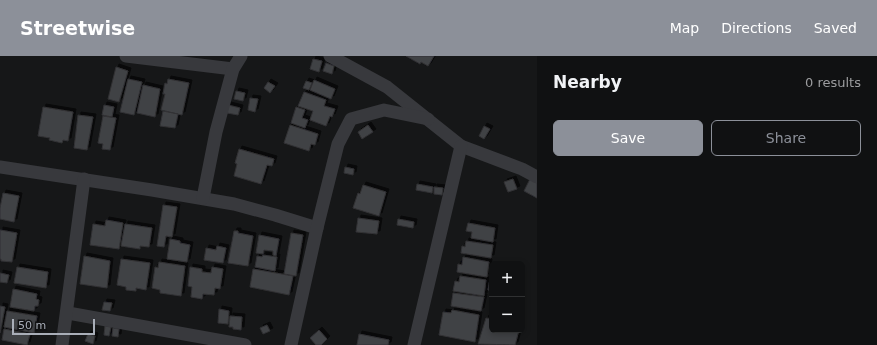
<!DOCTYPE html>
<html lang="en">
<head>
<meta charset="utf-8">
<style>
	:root { --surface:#101112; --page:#191a1b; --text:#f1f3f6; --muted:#9c9d9f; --line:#303132; --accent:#8c9099 }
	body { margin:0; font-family:"DejaVu Sans",sans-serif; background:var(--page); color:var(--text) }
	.controls { position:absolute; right:12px; bottom:12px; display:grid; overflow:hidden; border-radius:6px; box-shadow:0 2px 6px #0003 }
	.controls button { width:36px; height:36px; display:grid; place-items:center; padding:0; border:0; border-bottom:1px solid var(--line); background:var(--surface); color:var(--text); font:20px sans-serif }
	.scale { position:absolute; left:12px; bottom:10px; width:83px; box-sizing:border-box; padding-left:4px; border:2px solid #a9aeb8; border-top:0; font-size:11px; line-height:14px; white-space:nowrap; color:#a9aeb8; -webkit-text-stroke:3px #111213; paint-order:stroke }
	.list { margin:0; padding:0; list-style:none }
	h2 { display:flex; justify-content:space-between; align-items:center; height:52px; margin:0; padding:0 16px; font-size:17px }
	h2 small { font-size:13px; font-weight:400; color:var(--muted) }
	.actions { display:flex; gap:8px; padding:12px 16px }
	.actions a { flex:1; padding:9px 0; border:1px solid var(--accent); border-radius:6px; text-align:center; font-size:14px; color:var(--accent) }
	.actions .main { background:var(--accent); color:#fff }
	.map { position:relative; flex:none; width:537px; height:289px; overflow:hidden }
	header { display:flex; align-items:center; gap:24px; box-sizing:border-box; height:56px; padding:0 20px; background:var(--accent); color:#fff }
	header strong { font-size:19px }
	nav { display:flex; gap:22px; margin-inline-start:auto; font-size:14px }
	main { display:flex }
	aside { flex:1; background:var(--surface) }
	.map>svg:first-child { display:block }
	.building { fill:#414245; stroke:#313134; filter:url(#shadow) }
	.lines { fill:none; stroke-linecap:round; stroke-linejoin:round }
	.minor { stroke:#38393d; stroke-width:13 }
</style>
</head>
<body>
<header>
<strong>Streetwise</strong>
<nav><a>Map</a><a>Directions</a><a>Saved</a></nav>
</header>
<main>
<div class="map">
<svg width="537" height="289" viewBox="0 0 537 289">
	<defs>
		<filter id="shadow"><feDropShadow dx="3" dy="-3" stdDeviation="0" flood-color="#0009"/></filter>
	</defs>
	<rect width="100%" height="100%" fill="#161718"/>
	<g class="building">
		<path d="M406,0H434L428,10L421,6L420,8Z"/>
		<path d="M313,3L322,5L319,16L310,13Z"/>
		<path d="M326,7L334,10L332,18L323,15Z"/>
		<path d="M116,11L128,15L119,46L108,43Z"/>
		<path d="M128,23L142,26L134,59L120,56Z"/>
		<path d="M168,23L189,27L182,59L161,54L165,38H163L165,27L167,28Z"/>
		<path d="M314,24L335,33L331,43L310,34Z"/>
		<path d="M306,25L312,27L309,34L303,32Z"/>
		<path d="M268,26L275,30L270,37L264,32Z"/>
		<path d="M143,29L160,33L155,61L137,57Z"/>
		<path d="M236,35L245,37L243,45L234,43Z"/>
		<path d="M304,36L326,44L324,50L335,53L332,61L330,60L326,70L310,64L313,55L298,50Z"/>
		<path d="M250,42L258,43L255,56L248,54Z"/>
		<path d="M104,49L114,51L112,61L102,59Z"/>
		<path d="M228,49L240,52L238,59L227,57Z"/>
		<path d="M43,51L73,56L68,85L63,84L62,87L49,84L50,82L38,80Z"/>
		<path d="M296,51L305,54L302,62L308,64L305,72L291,67Z"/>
		<path d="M163,55L178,58L175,72L160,70Z"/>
		<path d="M78,59L93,61L87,94L74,92Z"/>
		<path d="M103,60L116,62L110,94L102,93L103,88L98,87Z"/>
		<path d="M290,69L318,78L315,89L311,88L309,95L284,87Z"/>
		<path d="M368,69L373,76L362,83L358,76Z"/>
		<path d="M484,70L490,73L484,83L479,80Z"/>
		<path d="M239,93L274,103L272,110L267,109L261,128L234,120L237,108L235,107Z"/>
		<path d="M345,111L354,113L353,119L344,117Z"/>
		<path d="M531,121L537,124V142L524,135Z"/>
		<path d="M513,123L517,133L508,136L504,126Z"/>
		<path d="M417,128L433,131L432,137L416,134Z"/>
		<path d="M363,129L386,136L379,160L353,152L358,137L360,138Z"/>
		<path d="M434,131L443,132L442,139L434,138Z"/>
		<path d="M3,137L19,140L14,166L0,163V152Z"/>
		<path d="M163,149L177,151L172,181L166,180L164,191L157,190Z"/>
		<path d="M358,162L379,165L377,178L356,176Z"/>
		<path d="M398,163L414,166L413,172L397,169Z"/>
		<path d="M106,164L123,167L119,193L90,189L93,168L105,170Z"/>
		<path d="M468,167L495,172L493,186L471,182L472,176L466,175Z"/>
		<path d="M125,168L152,172L149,191L140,190V193L121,190Z"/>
		<path d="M0,174L17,177L12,206L1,205V203H0Z"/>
		<path d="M234,175H238V177L253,180L248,210L228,207Z"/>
		<path d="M291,177L303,179L296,220L284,218Z"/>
		<path d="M259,179L279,183L276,200L273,199V195L264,194L263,198L256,197Z"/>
		<path d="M170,183L180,185V187L190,189L187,206L167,203Z"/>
		<path d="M466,185L493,189L491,202L461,197L462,190L465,191Z"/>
		<path d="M217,190L226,192L223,207L204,204L206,192L216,194Z"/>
		<path d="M263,199L277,201L275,215L255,211L257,200L262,201Z"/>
		<path d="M84,200L110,205L107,232L80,228Z"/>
		<path d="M463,201L489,206L487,221L457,216L458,208L462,209Z"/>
		<path d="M121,203L150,207L146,234L136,232V235L126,234V231L117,229Z"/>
		<path d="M159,206L185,210L181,240L160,237V234L152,232L155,211L158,212Z"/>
		<path d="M17,211L48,216L46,232L14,227Z"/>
		<path d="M190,211L202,213V216L211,217L212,211L223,213L220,233L215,232L214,239L203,238L202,243L191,241L192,231L188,230Z"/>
		<path d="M253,213L293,220L289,239L250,231Z"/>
		<path d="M0,217L9,219L7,227L0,226Z"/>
		<path d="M491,217H492V235L488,234Z"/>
		<path d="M460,220L486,224L484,240L453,235L455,225L459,226Z"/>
		<path d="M13,233L37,238L36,243L39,244L38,250H35L34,255L10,251Z"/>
		<path d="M453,237L484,241L481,255L451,250Z"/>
		<path d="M104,246L112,247L110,255L102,254Z"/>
		<path d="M0,250L5,251L0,277Z"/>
		<path d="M219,253L229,255L228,268L218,267Z"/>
		<path d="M452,254L479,259L475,286L439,279L443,256L451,257Z"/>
		<path d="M7,255L37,260L34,277L4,271Z"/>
		<path d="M230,260L242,261L241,274L233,273V271H229Z"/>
		<path d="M486,262L492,263V274H519L515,289L478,288Z"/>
		<path d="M267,269L270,275L263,278L260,272Z"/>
		<path d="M105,270L111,271L109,280L104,279Z"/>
		<path d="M113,272L119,273L118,281L112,280Z"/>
		<path d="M4,273L30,278L27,289L2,284Z"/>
		<path d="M319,274L327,283L321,289H316L310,282Z"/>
		<path d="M88,278L95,280L93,288L85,285Z"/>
		<path d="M359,278L389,284L388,289H357Z"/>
	</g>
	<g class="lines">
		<g class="minor">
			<path d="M126,0L233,13"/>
			<path d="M330,0L387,31L461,90L522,113L537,121"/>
			<path d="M0,111L152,134L234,148L275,159L317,172"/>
			<path d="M203,142L216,76L233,13L241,0"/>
			<path d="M68,257L245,289"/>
			<path d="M62,289L84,123"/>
			<path d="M291,289L317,172L338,88L351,63L384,54L428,63"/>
			<path d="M414,289L461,90"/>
		</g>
	</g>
</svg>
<div class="controls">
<button>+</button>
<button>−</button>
</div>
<div class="scale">50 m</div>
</div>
<aside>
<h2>Nearby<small>0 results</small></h2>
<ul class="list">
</ul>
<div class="actions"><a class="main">Save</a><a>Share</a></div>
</aside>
</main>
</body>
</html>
